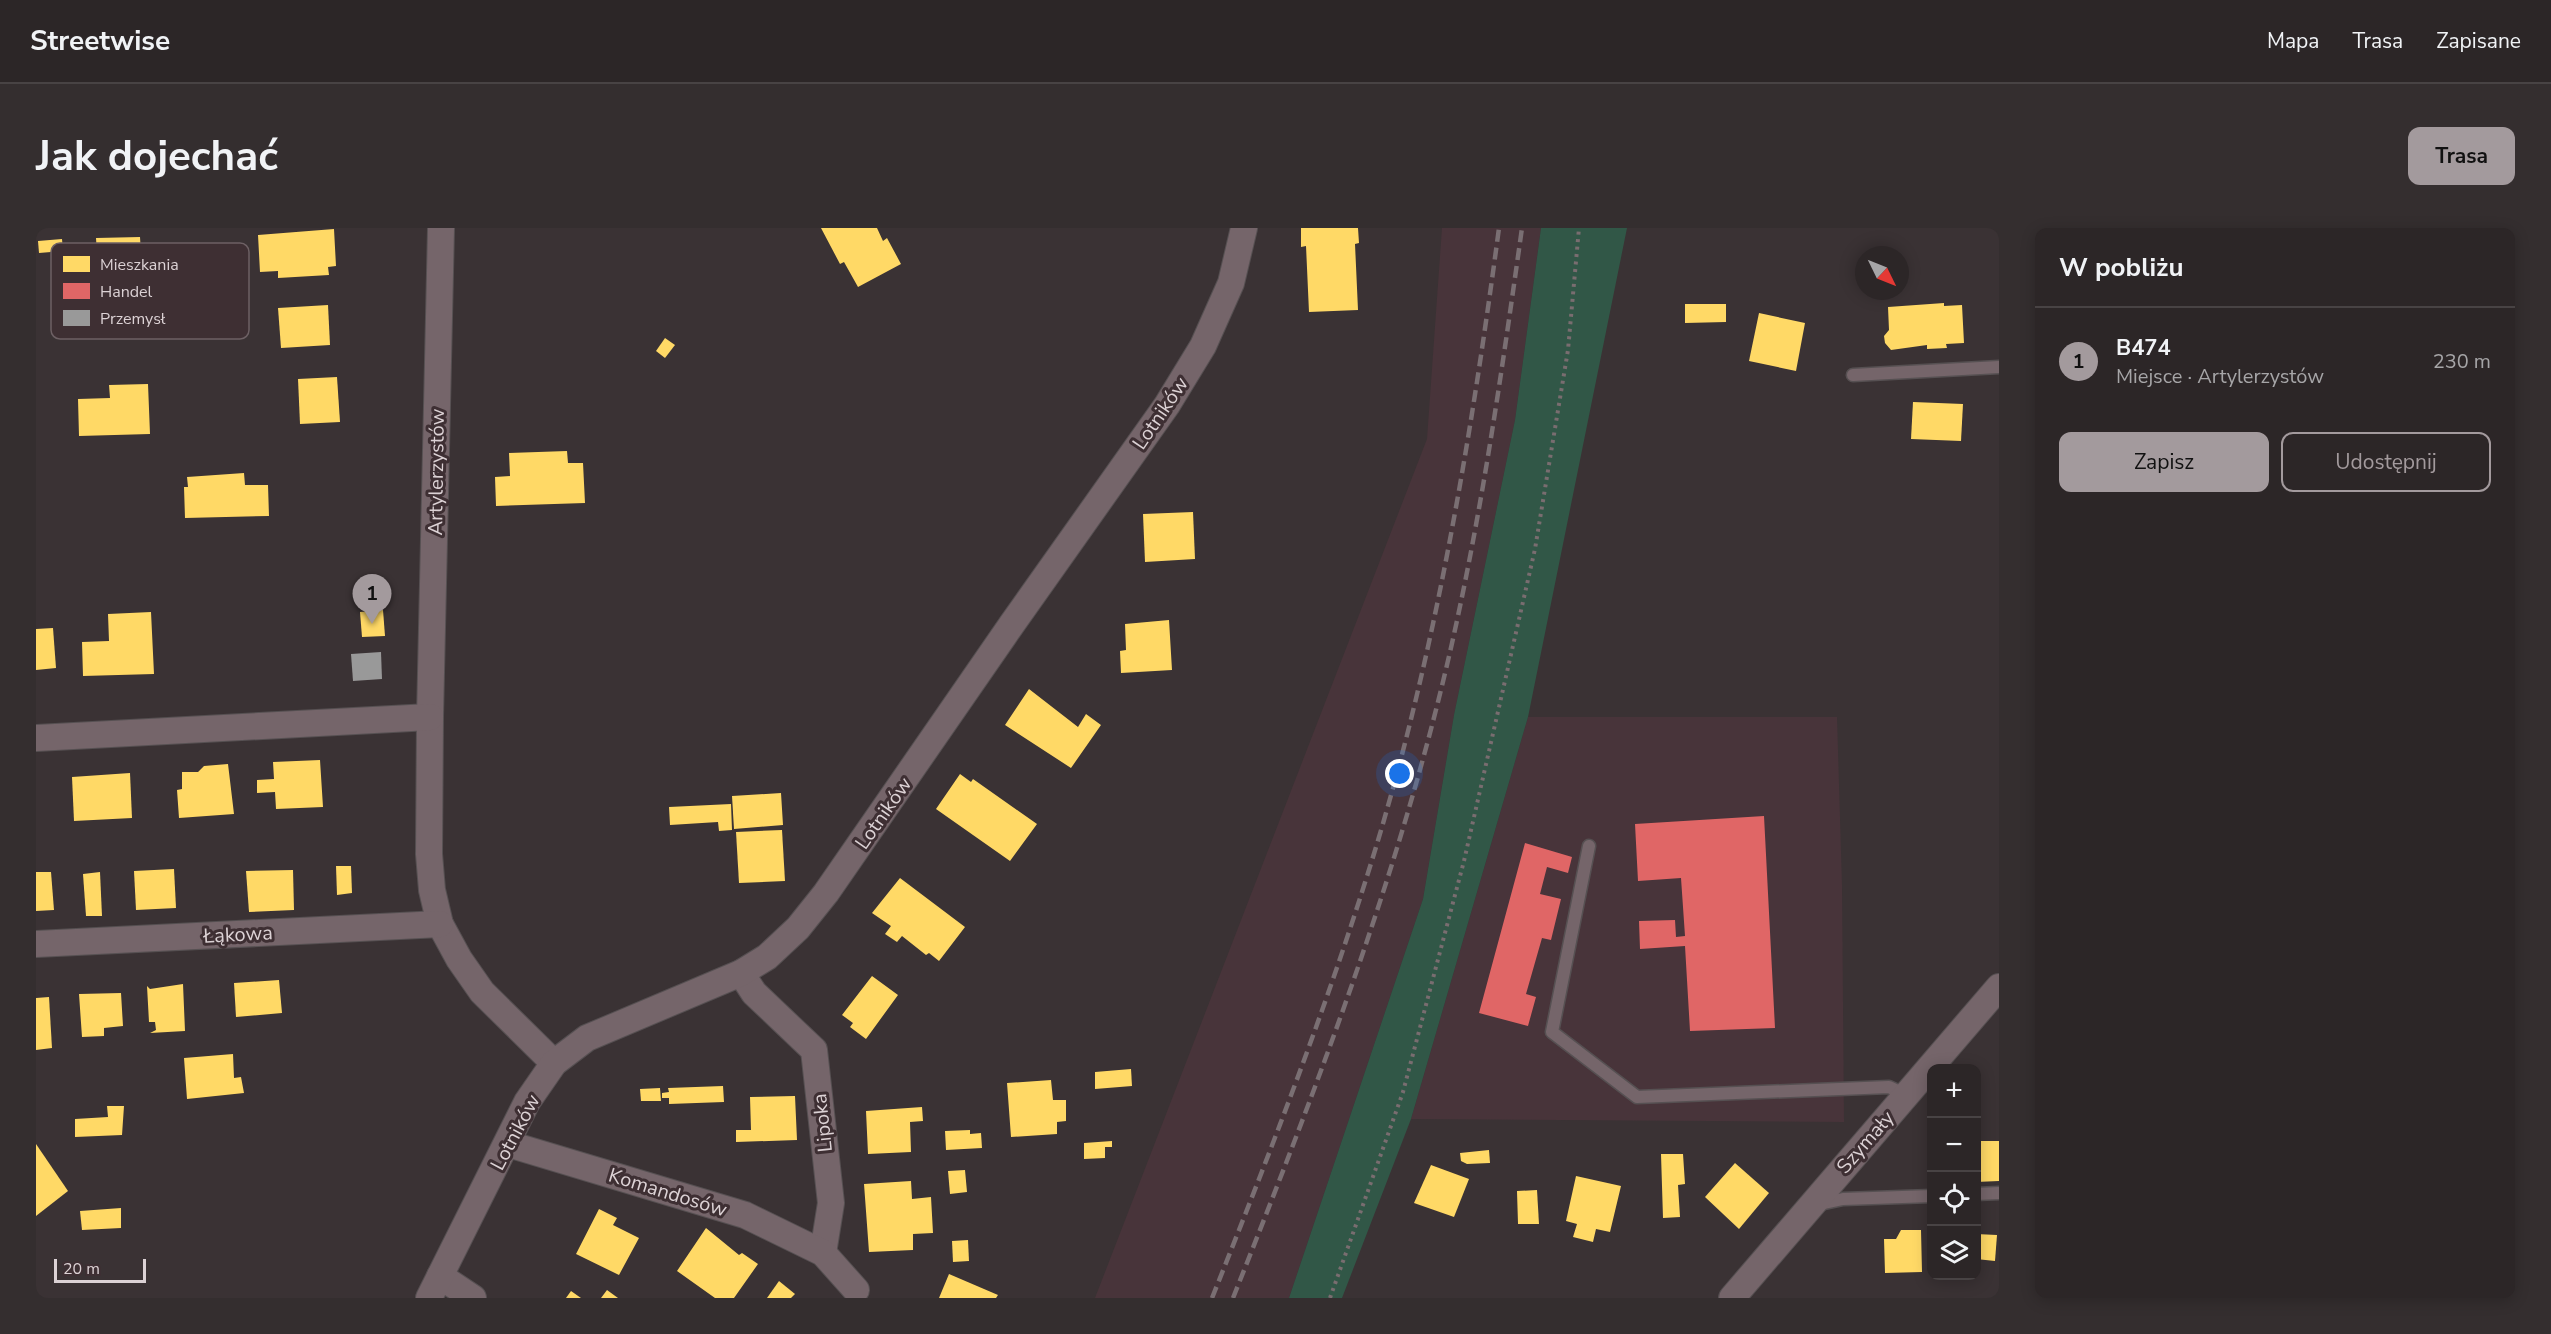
<!DOCTYPE html>
<html lang="pl">
<head>
<meta charset="utf-8">
<style>
	:root { --surface:#2c2627; --page:#342e2f; --text:#f1f3f6; --muted:#a6a5a7; --line:#484344; --accent:#a39a9d }
	body { margin:0; font-family:"Nunito Sans",sans-serif; background:var(--page); color:var(--text) }
	.controls { position:absolute; right:18px; bottom:18px; display:grid; overflow:hidden; border-radius:12px; box-shadow:0 3px 15px #0003 }
	.controls button { width:54px; height:54px; display:grid; place-items:center; padding:0; border:0; border-bottom:2px solid var(--line); background:var(--surface); color:var(--text); font:30px sans-serif }
	.compass { position:absolute; left:1819px; top:18px; width:54px; height:54px; border-radius:50%; background:var(--surface); box-shadow:0 3px 15px #0003; rotate:133deg }
	.scale { position:absolute; left:18px; bottom:15px; width:92px; box-sizing:border-box; padding-left:6px; border:3px solid #dcd2d5; border-top:0; font-size:16px; line-height:21px; white-space:nowrap; color:#dcd2d5; -webkit-text-stroke:4px #3e2f33; paint-order:stroke }
	.you { position:absolute; left:1364px; top:546px; width:21px; height:21px; margin:-15px; border:4px solid #fff; border-radius:50%; background:#1a73e8; box-shadow:0 0 0 9px #1a73e833 }
	.badge { display:grid; place-items:center; width:39px; height:39px; border-radius:50%; background:var(--accent); color:#111; font-size:20px; font-weight:700 }
	.pin { position:absolute; translate:-50% -50px; filter:drop-shadow(0 2px 3px #0008) }
	.pin::after { content:''; position:absolute; top:32px; width:21px; height:18px; background:inherit; clip-path:polygon(0 0,100% 0,50% 100%) }
	.list { margin:0; padding:0; list-style:none }
	h2 { display:flex; justify-content:space-between; align-items:center; height:78px; margin:0; padding:0 24px; font-size:26px }
	h2 small { font-size:20px; font-weight:400; color:var(--muted) }
	.list li { display:grid; grid-template-columns:39px 1fr auto; gap:18px; align-items:center; box-sizing:border-box; height:108px; padding:0 24px; border-top:2px solid var(--line) }
	.list b { display:block; font-size:22px; white-space:nowrap }
	.list p { margin:0; font-size:20px; white-space:nowrap; color:var(--muted) }
	.list em { font-size:20px; font-style:normal; color:var(--muted) }
	.actions { display:flex; gap:12px; padding:18px 24px }
	.actions a { flex:1; padding:14px 0; border:2px solid var(--accent); border-radius:12px; text-align:center; font-size:21px; color:var(--accent) }
	.actions .main { background:var(--accent); color:#111 }
	.icon { flex:none; width:33px; height:33px; fill:none; stroke:currentColor; stroke-width:2; stroke-linecap:round; stroke-linejoin:round }
	.map { position:relative; flex:none; width:1963px; height:1070px; overflow:hidden; border-radius:12px }
	header { display:flex; align-items:center; gap:36px; box-sizing:border-box; height:84px; padding:0 30px; background:var(--surface); border-bottom:2px solid var(--line) }
	header strong { font-size:28px }
	nav { display:flex; gap:33px; margin-inline-start:auto; font-size:21px }
	.intro { display:flex; align-items:center; justify-content:space-between; box-sizing:border-box; height:144px; padding:0 36px }
	h1 { margin:0; font-size:42px }
	.button { padding:15px 27px; border-radius:12px; background:var(--accent); color:#111; font-size:21px; font-weight:700 }
	main { display:flex; gap:36px; padding:0 36px }
	aside { flex:1; background:var(--surface); border-radius:12px; box-shadow:0 3px 15px #0003 }
	.map>svg:first-child { display:block }
	.built { fill:#48343a }
	.green { fill:#315747 }
	.homes { fill:#ffd966 }
	.shops { fill:#e06666 }
	.industry { fill:#999 }
	.lines { fill:none; stroke-linecap:round; stroke-linejoin:round }
	.service-casing { stroke:#565052; stroke-width:15 }
	.minor-casing { stroke:#565052; stroke-width:28 }
	.path { stroke:#796d70; stroke-width:4; stroke-dasharray:3 4.5; stroke-linecap:butt }
	.service { stroke:#75656a; stroke-width:12 }
	.minor { stroke:#75656a; stroke-width:26 }
	.rail { stroke:#7a6f73; stroke-width:4.5; stroke-dasharray:12 6; stroke-linecap:butt }
	.labels { text-anchor:middle; stroke-width:6; stroke-linejoin:round; paint-order:stroke }
	.street-label { font-size:20px; fill:#dcd2d5; stroke:#3e2f33 }
	.key { fill:#3e2f33; stroke:#6d6064; stroke-width:1.5 }
	.key-label { font-size:16px; fill:#dcd2d5 }
</style>
</head>
<body>
<header>
<strong>Streetwise</strong>
<nav><a>Mapa</a><a>Trasa</a><a>Zapisane</a></nav>
</header>
<div class="intro"><h1>Jak dojechać</h1><a class="button">Trasa</a></div>
<main>
<div class="map">
<svg width="1963" height="1070" viewBox="0 0 1963 1070">
	<rect width="100%" height="100%" fill="#3a3234"/>
	<g class="built">
		<path d="M1406,0H1505L1479,192L1418,487L1387,671L1253,1070H1059L1391,211Z"/>
		<path d="M1492,489H1801L1806,657L1808,894L1375,891Z"/>
	</g>
	<path class="green" d="M1505,0H1591L1492,489L1375,891L1306,1070H1253L1387,671L1418,487L1479,192Z"/>
	<g class="homes">
		<path d="M785,0H841L847,13L851,10L865,36L822,59L808,34L804,36Z"/>
		<path d="M1265,0H1322L1323,15L1319,16L1322,82L1273,84L1270,18L1265,19Z"/>
		<path d="M298,1L300,38L292,39L293,47L242,50V43L224,44L222,7Z"/>
		<path d="M104,9L107,53L63,55L60,10Z"/>
		<path d="M26,11L27,23L3,25L2,13Z"/>
		<path d="M1908,75V78L1926,77L1928,115L1910,116L1911,120L1891,121V117L1855,122L1849,115L1848,108L1853,102L1852,79Z"/>
		<path d="M1649,76H1690V94L1649,95Z"/>
		<path d="M292,77L294,117L245,120L242,80Z"/>
		<path d="M1723,85L1769,95L1760,143L1713,133Z"/>
		<path d="M629,110L639,117L629,130L620,123Z"/>
		<path d="M301,149L304,194L264,196L262,151Z"/>
		<path d="M112,156L114,206L43,208L42,171L74,170L73,157Z"/>
		<path d="M1877,174L1927,176L1925,213L1875,211Z"/>
		<path d="M531,223L532,235H547L549,275L460,278L459,249L474,248L473,225Z"/>
		<path d="M208,245L209,257H232L233,288L149,290L148,259H152L151,249Z"/>
		<path d="M1157,284L1159,331L1109,334L1107,286Z"/>
		<path d="M347,382L349,408L326,409L324,384Z"/>
		<path d="M115,384L118,446L47,448L46,414L73,413L72,386Z"/>
		<path d="M1133,392L1136,442L1085,445L1084,423L1090,422L1089,396Z"/>
		<path d="M17,400L20,440L0,442V401Z"/>
		<path d="M993,461L1042,499L1050,486L1065,497L1035,540L969,497Z"/>
		<path d="M284,532L287,579L240,581L239,564L221,565V552L238,551L237,534Z"/>
		<path d="M192,536L198,586L143,590L141,562L146,561V544H162L168,538Z"/>
		<path d="M94,545L96,590L38,593L36,549Z"/>
		<path d="M924,546L935,554L937,551L1001,596L974,633L900,581Z"/>
		<path d="M745,565L747,597L698,601L696,568Z"/>
		<path d="M695,576L696,602L683,603L682,594L634,597L633,579Z"/>
		<path d="M746,602L749,653L703,655L700,604Z"/>
		<path d="M300,638H315L316,665L301,667Z"/>
		<path d="M138,641L140,680L100,682L98,643Z"/>
		<path d="M257,642L258,682L213,684L210,643Z"/>
		<path d="M0,644H15L18,682L0,683Z"/>
		<path d="M64,644L66,688H50L47,646Z"/>
		<path d="M864,650L929,699L903,733L893,725L890,727L866,708L861,714L849,706L855,698L836,685Z"/>
		<path d="M836,748L862,767L830,811L814,799L817,795L806,787Z"/>
		<path d="M243,752L246,785L200,789L198,755Z"/>
		<path d="M147,756L149,803L114,805L120,802L119,794H113L111,758L114,761Z"/>
		<path d="M85,765L87,798L68,800V808L46,809L43,766Z"/>
		<path d="M13,769L16,820L0,822V770Z"/>
		<path d="M197,826L198,850L205,849L208,865L151,871L148,830Z"/>
		<path d="M1095,841L1096,858L1059,861V844Z"/>
		<path d="M1015,852L1017,872H1030V893L1021,894V906L975,909L971,855Z"/>
		<path d="M687,858L688,874L633,876V870H626V865L633,864L632,860Z"/>
		<path d="M624,860L625,873H605L604,861Z"/>
		<path d="M759,868L761,912L700,914V902H715L714,869Z"/>
		<path d="M71,878H88L86,907L39,909V891L72,889Z"/>
		<path d="M886,879L887,893L874,894L875,924L832,926L830,883Z"/>
		<path d="M934,902V906L945,905L946,920L910,922L909,903Z"/>
		<path d="M1076,913V919H1069V930L1048,931V915Z"/>
		<path d="M1940,913H1963V953L1940,954Z"/>
		<path d="M0,916L32,963L0,988Z"/>
		<path d="M1453,922L1454,935L1431,936L1425,933L1424,925Z"/>
		<path d="M1625,926H1647L1649,956L1642,957L1644,989L1627,990Z"/>
		<path d="M1699,935L1733,965L1703,1001L1669,969Z"/>
		<path d="M1395,937L1433,951L1418,989L1378,975Z"/>
		<path d="M929,942L931,964L914,966L912,943Z"/>
		<path d="M1540,948L1585,958L1574,1004L1560,1001L1557,1014L1537,1009L1541,996L1530,993Z"/>
		<path d="M875,953L876,971L895,969L897,1005L877,1006V1022L833,1024L828,956Z"/>
		<path d="M1501,962L1503,996H1482L1481,963Z"/>
		<path d="M85,980V1000L46,1002L44,983Z"/>
		<path d="M563,981L581,990L577,997L603,1010L583,1047L540,1026Z"/>
		<path d="M670,1000L703,1027L706,1025L722,1036L698,1070H679L641,1043Z"/>
		<path d="M1865,1002H1885L1886,1044L1849,1045L1848,1011H1860Z"/>
		<path d="M1940,1006L1961,1007L1959,1033L1940,1031Z"/>
		<path d="M932,1012L933,1033L917,1034L916,1013Z"/>
		<path d="M913,1046L962,1067L960,1070H903Z"/>
		<path d="M743,1053L759,1066L755,1070H731Z"/>
		<path d="M571,1062L582,1070H565Z"/>
		<path d="M535,1063L545,1070H530Z"/>
	</g>
	<g class="shops">
		<path d="M1728,588L1739,800L1654,803L1649,718L1604,721L1603,693L1639,692L1640,709L1649,708L1645,650L1602,653L1599,596Z"/>
		<path d="M1489,615L1536,629L1532,645L1511,639L1504,666L1525,671L1515,712L1506,710L1490,766L1500,769L1492,798L1443,785Z"/>
	</g>
	<path class="industry" d="M345,424L346,451L317,453L315,426Z"/>
	<g class="lines">
		<g class="service-casing">
			<g id="service">
				<path d="M1817,147L1963,139"/>
				<path d="M1553,618L1516,804L1601,869L1853,859L1870,867"/>
				<path d="M1940,966L1963,965"/>
				<path d="M1779,977L1807,971L1896,968"/>
			</g>
		</g>
		<g class="minor-casing">
			<g id="minor">
				<path d="M405,0L394,489L393,626L396,662L404,696L423,731L446,764L518,835"/>
				<path d="M0,510L394,489"/>
				<path d="M0,716L404,696"/>
				<path d="M705,745L718,765L778,822L795,975L787,1025"/>
				<path d="M472,916L709,987L787,1025L820,1062"/>
				<path d="M404,1048L437,1070"/>
				<path d="M393,1070L491,874L518,835L551,810L705,745L731,729L762,700L790,665L976,396L1131,177L1167,118L1195,55L1208,0"/>
				<path d="M1696,1070L1963,759"/>
			</g>
		</g>
		<path class="path" d="M1294,1070L1367,864L1428,633L1499,321L1532,122L1543,0"/>
		<use href="#service" class="service"/>
		<use href="#minor" class="minor"/>
		<g class="rail">
			<path d="M1176,1070C1232,930 1287,789 1332,645C1398,435 1434,217 1463,0"/>
			<path d="M1197,1070C1281,859 1363,646 1414,424C1446,284 1466,142 1486,0"/>
		</g>
	</g>
	<g class="labels">
		<g class="street-label">
			<text transform="translate(1124 185) rotate(-56)" y="7">Lotników</text>
			<text transform="translate(400 244) rotate(-89)" y="7">Artylerzystów</text>
			<text transform="translate(847 585) rotate(-55)" y="7">Lotników</text>
			<text transform="translate(202 706) rotate(-3)" y="7">Łąkowa</text>
			<text transform="translate(786 895) rotate(-96)" y="7">Lipoka</text>
			<text transform="translate(479 904) rotate(-62)" y="7">Lotników</text>
			<text transform="translate(1829 914) rotate(-49)" y="7">Szymały</text>
			<text transform="translate(632 964) rotate(17)" y="7">Komandosów</text>
		</g>
	</g>
	<rect x="15" y="15" width="198" height="96" rx="9" class="key"/>
	<rect x="27" y="28" width="27" height="16" fill="#ffd966"/>
	<rect x="27" y="55" width="27" height="16" fill="#e06666"/>
	<rect x="27" y="82" width="27" height="16" fill="#999"/>
	<g class="key-label">
		<text x="64" y="42">Mieszkania</text>
		<text x="64" y="69">Handel</text>
		<text x="64" y="96">Przemysł</text>
	</g>
</svg>
<div class="controls">
<button>+</button>
<button>−</button>
<button><svg class="icon" aria-label="locate" viewBox="0 0 24 24"><circle cx="12" cy="12" r="6"/><path d="M12 2v4M12 18v4M2 12h4M18 12h4"/></svg></button>
<button><svg class="icon" aria-label="layers" viewBox="0 0 24 24"><path d="M12 4l9 5-9 5-9-5zM3 14l9 5 9-5"/></svg></button>
</div>
<svg class="compass" viewBox="-18 -18 36 36"><path d="M0-13l5 13h-10z" fill="#e53935"/><path d="M0 13l5-13h-10z" fill="#a6a5a7"/></svg>
<div class="scale">20 m</div>
<div class="you"></div>
<div class="pin badge" style="left:336px;top:396px">1</div>
</div>
<aside>
<h2>W pobliżu<small></small></h2>
<ul class="list">
<li><span class="badge">1</span><div><b>B474</b><p>Miejsce · Artylerzystów</p></div><em>230 m</em></li>
</ul>
<div class="actions"><a class="main">Zapisz</a><a>Udostępnij</a></div>
</aside>
</main>
</body>
</html>
